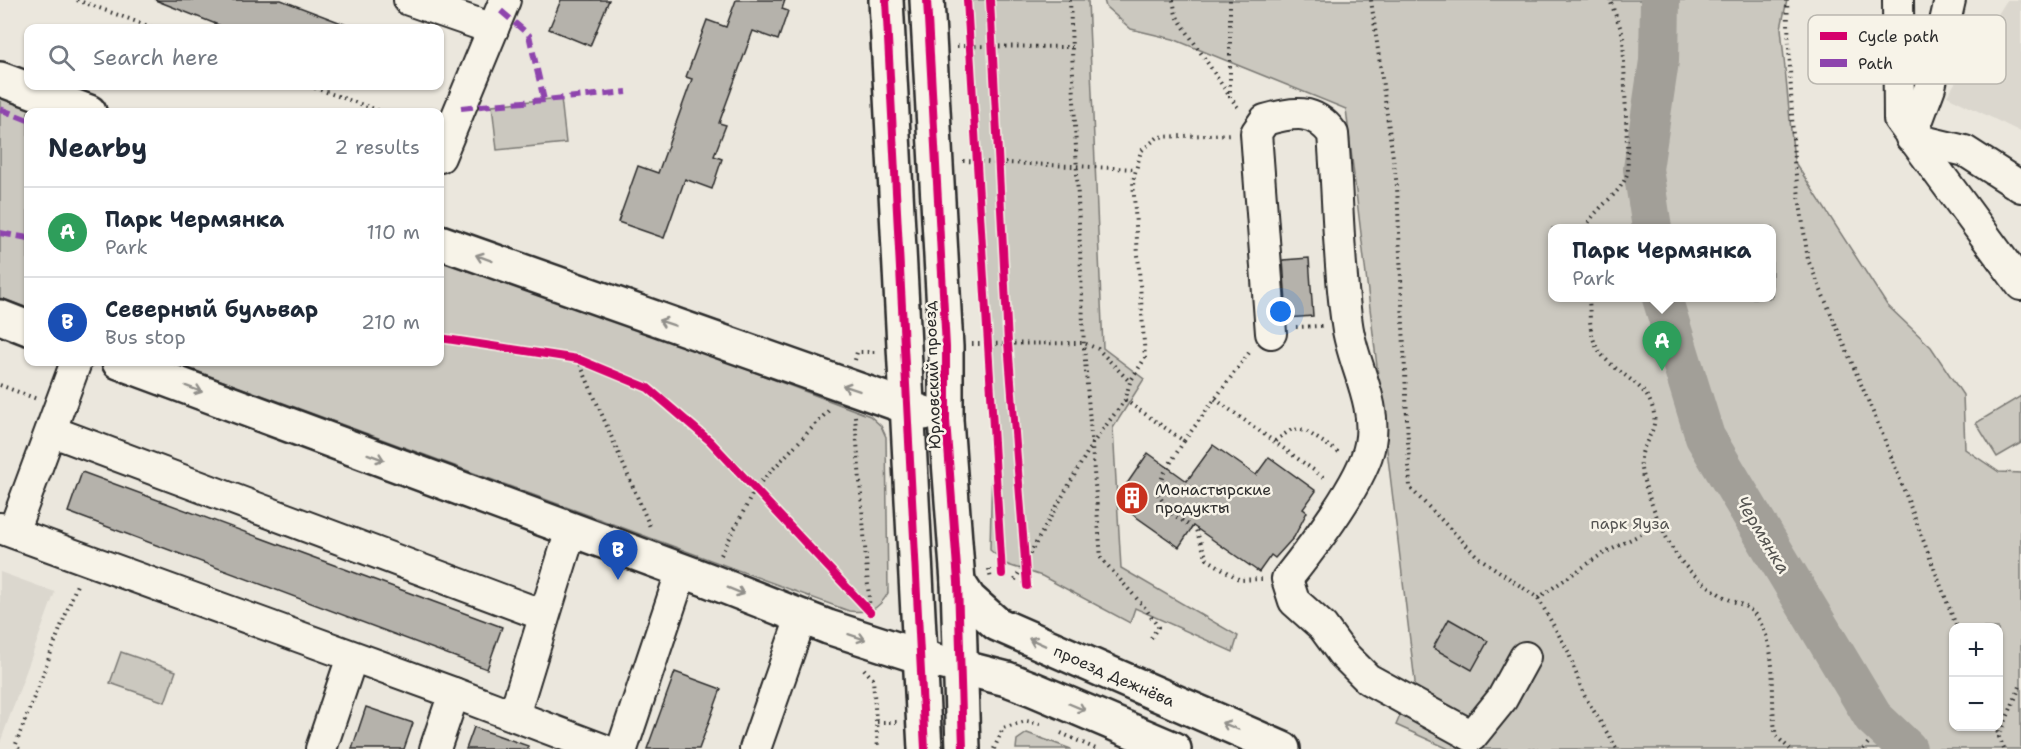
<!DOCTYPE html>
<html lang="en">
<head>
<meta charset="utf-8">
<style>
	:root { --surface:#fff; --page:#f2f2f3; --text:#1f2937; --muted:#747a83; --line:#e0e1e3; --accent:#c8321e }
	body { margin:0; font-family:"Shantell Sans",sans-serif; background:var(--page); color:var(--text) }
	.controls { position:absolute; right:18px; bottom:18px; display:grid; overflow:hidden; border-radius:12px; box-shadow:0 2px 4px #0004 }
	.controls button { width:54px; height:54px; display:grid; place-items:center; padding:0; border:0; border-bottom:2px solid var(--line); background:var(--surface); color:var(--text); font:30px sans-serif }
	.you { position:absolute; left:1281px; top:312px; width:21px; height:21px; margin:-15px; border:4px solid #fff; border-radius:50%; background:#1a73e8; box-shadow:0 0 0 9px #1a73e833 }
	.badge { display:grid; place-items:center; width:39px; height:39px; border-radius:50%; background:var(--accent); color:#fff; font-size:20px; font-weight:700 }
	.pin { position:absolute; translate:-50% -50px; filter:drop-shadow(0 2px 3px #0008) }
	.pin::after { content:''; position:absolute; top:32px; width:21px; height:18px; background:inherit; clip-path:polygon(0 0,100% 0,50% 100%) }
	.popup { position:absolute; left:1548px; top:224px; width:228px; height:78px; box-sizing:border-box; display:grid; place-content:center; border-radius:12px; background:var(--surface); filter:drop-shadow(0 2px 4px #0005); font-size:20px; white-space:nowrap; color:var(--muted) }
	.popup b { font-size:22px; color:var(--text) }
	.popup::after { content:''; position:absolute; left:50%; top:100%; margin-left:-12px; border:12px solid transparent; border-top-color:var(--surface) }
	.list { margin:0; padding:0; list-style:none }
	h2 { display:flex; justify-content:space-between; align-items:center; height:78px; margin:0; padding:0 24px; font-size:26px }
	h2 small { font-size:20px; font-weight:400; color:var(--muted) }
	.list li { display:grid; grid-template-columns:39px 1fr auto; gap:18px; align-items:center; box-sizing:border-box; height:90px; padding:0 24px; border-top:2px solid var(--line) }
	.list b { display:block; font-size:22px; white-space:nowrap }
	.list p { margin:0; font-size:20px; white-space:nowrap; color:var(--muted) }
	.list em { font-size:20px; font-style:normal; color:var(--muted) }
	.icon { flex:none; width:33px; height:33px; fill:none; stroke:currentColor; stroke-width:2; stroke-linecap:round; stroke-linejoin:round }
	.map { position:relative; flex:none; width:2021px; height:749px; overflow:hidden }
	.search { position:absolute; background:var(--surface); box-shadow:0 2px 4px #0004; left:24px; top:24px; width:420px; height:66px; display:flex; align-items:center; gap:15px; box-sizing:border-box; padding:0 21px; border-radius:12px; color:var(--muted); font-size:22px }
	.panel { position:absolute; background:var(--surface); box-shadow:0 2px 4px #0004; left:24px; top:108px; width:420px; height:258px; border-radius:12px }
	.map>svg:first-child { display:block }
	.built { fill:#dbd7ce }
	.green { fill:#cbc8bf; stroke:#7b7a75; stroke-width:1.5; fill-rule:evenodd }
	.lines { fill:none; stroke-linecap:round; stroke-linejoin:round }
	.river { stroke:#a29f98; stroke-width:40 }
	.building { fill:#b5b2ab; stroke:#2b2b2b; stroke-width:1.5 }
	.minor-casing { stroke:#2b2b2b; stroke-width:34 }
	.major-casing { stroke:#2b2b2b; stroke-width:38 }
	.path { stroke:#2b2b2b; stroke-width:4; stroke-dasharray:1.5 4.5; stroke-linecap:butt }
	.minor { stroke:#f7f3e8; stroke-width:30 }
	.major { stroke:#f7f3e8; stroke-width:33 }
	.quiet { stroke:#8e44ad; stroke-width:6; stroke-dasharray:12 6; stroke-linecap:butt }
	.cycleway-casing { stroke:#f7f3e8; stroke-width:11 }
	.cycleway { stroke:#d6006c; stroke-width:8 }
	.oneway { stroke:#918f8a }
	.labels { text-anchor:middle; stroke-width:5; stroke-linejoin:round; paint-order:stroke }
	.street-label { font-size:16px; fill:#2b2b2b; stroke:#f7f3e8 }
	.poi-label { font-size:16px; fill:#2b2b2b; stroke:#f7f3e8; text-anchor:start }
	.park-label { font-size:16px; fill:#535250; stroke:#f7f3e8 }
	.water-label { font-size:18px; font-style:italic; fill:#555451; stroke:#f7f3e8 }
	.key { fill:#f7f3e8; stroke:#bab7af; stroke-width:1.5 }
	.key-label { font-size:16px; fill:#2b2b2b }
</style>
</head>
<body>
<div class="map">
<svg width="2021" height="749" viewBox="0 0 2021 749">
	<rect width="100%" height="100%" fill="#ebe7dd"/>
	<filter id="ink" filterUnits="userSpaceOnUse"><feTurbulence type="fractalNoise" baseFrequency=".0167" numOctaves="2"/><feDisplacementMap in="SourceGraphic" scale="12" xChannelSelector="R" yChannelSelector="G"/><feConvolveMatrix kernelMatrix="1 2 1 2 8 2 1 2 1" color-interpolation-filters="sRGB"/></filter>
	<g filter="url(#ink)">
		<g class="built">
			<path d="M2007,0H2021V132L1947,96Z"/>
			<path d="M0,572L55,592L0,743Z"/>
		</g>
		<g class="green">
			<path d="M965,0H1088L1103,348L1144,379L1113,428L1121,568L1238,636L1233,652L1135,608L1130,623L1042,576L1008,565L990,550L992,463Z"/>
			<path d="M1104,0H1787L1781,28L1794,161L1887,305L1931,347L1963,395L1965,449L1999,472L2021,473V749H1449L1396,725L1415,682L1346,109L1173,39L1131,29L1106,7ZM1552,228H1772V298H1552ZM1954,628H1998V726H1954Z"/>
			<path d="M0,89L68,112H28V308L0,298Z"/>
			<path d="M561,98L566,143L497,150L492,105Z"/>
			<path d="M440,253L870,416L881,426L886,437L888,593C878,611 868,613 849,611L172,362H440Z"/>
			<path d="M2021,396V443L1997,457L1976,423Z"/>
			<path d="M121,652L176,671L165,702L110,683Z"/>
			<path d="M1027,733L1071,749H1016L1017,740Z"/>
		</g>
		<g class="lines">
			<g class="river">
				<path d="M1652,228L1643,169L1659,61L1660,0"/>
				<path d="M1662,298L1705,437L1873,717L1907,749"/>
			</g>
		</g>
		<g class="building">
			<path d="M155,0H281L352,27L226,28Z"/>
			<path d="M561,0H609L590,46L549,29Z"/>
			<path d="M736,0H785L782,9L788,11L778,40L753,31L719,123L726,125L714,156L722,159L712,189L685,179L664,238L618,222L638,166L658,173L692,79L686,77L707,20L726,27Z"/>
			<path d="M1309,258L1313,316L1287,318L1283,260Z"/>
			<path d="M1213,445L1256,475L1269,457L1316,491L1303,509L1307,512L1294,537L1275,558L1271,555L1259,572L1193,526L1179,547L1125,509L1124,488L1148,453L1187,481Z"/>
			<path d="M82,472L502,627L487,669L68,512Z"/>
			<path d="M1449,619L1488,641L1472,670L1433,648Z"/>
			<path d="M675,672L721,689L699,749H647Z"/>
			<path d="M366,707L413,723L404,749H352Z"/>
			<path d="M474,727L528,746V749H466Z"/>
		</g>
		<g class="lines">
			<g class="minor-casing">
				<g id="minor">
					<path d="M409,0L493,29"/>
					<path d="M1898,0L1899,119L2021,285"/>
					<path d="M1950,0L1930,87L1911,138L1965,151L2021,187"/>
					<path d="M440,157L505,0"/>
					<path d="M1271,333L1256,133L1265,120C1294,112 1314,108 1333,134C1338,197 1338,262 1347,324C1352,364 1378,402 1370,444C1364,480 1311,549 1287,579L1294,601L1323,627L1342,653L1368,679L1472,736L1502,699L1525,657"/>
					<path d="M51,431L543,615"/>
					<path d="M0,528L454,693L435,749"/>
					<path d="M13,532L76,362"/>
					<path d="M454,693L602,749"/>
					<path d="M514,715L571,530"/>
					<path d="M321,749L352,657"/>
					<path d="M622,749L682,570"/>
					<path d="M755,749L801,618"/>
				</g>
			</g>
			<g class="major-casing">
				<g id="major">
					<path d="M886,0L925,749"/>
					<path d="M927,0L946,347V420L958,582L963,749"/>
					<path d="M0,79L89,112"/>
					<path d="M440,242L924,413"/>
					<path d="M0,317L28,328"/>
					<path d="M119,362L708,580L828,627L921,657L1007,679L1033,689L1174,749"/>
					<path id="s1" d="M958,582L969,599L997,624L1283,749"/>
				</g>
			</g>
			<g class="path">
				<path d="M77,0L154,28"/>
				<path d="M1070,0L1084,348L1101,558L1146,609L1158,627L1149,641"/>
				<path d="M1173,0L1176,15L1230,97"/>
				<path d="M1230,0V97L1240,110"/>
				<path d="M1371,0L1397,186L1410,488L1478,557L1538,598L1568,651L1584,695L1617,749"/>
				<path d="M1787,0L1794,161L1808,260L1884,438L1957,628"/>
				<path d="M957,46L1072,47"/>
				<path d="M309,86L383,112"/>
				<path d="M963,161L1136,169"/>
				<path d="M1586,228C1595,206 1622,195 1628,171L1623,35L1610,0"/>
				<path d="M1589,298C1590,310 1589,326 1593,338C1603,373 1648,377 1654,414C1658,436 1635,445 1642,474C1647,495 1665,540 1678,557C1687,571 1705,584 1718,593C1736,606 1749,601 1761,624C1779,656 1769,700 1776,736L1790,749"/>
				<path d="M1296,327L1322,326"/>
				<path d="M972,344L1084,343L1098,349L1130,382"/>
				<path d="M578,359L651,529"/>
				<path d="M855,360L857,352H878"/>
				<path d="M0,385L37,399"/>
				<path d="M1215,399L1326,479"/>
				<path d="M1125,400L1184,441L1163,475L1157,493L1171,513L1196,530L1207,559L1240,580L1262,579"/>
				<path d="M855,416L870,612"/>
				<path d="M1184,441L1251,350"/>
				<path d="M1275,441L1292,429L1306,431L1341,454"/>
				<path d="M721,555L756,487L830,409"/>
				<path d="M989,569L991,580"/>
				<path d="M1015,580L1092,444L1125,400L1130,382L1145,358L1133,181L1141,151L1158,137L1232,134"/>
				<path d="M1538,598L1599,556L1662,523"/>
				<path d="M864,669L873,679L878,749"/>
				<path d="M877,722H897"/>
				<path d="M1995,726L1999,736"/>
				<path d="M1061,733L1096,749"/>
				<path d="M19,749L16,744L78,582"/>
				<path d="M994,749L1003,728L1026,721L1040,724"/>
				<path d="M1863,749L1870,741"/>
				<path d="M2004,749L1999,737L2021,684"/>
			</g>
			<use href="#minor" class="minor"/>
			<use href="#major" class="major"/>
			<g class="quiet">
				<path d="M501,11L529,35L544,100"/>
				<path d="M461,108L627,92"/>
				<path d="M0,109L28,120"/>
				<path d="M0,233L28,238"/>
			</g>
			<g class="cycleway-casing">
				<g id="cycleway">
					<path d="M886,0L925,749"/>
					<path d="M927,0L946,347V420L958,582L963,749"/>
					<path d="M967,0L1002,574"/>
					<path d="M990,0L1008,343L1027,586"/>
					<path d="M440,338L578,359L648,388L710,441L870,612"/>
				</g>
			</g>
			<use href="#cycleway" class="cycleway"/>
		</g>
		<defs><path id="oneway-shaft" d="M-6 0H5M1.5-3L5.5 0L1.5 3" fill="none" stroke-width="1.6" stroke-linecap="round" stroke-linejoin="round" transform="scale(1.5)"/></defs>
		<g class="oneway">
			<use href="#oneway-shaft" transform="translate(484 258) rotate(-160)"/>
			<use href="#oneway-shaft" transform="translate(667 323) rotate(-161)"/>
			<use href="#oneway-shaft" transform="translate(851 388) rotate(-161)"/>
			<use href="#oneway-shaft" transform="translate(194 389) rotate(20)"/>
			<use href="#oneway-shaft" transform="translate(376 457) rotate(20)"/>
			<use href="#oneway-shaft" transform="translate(736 591) rotate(22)"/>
			<use href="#oneway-shaft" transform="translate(857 637) rotate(18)"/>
			<use href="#oneway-shaft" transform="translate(1037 642) rotate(-156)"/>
			<use href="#oneway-shaft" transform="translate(1077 707) rotate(23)"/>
			<use href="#oneway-shaft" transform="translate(1230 726) rotate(-157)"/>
		</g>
	</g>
	<defs>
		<g id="building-disc" transform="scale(1.725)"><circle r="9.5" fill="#c8321e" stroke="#f7f3e8"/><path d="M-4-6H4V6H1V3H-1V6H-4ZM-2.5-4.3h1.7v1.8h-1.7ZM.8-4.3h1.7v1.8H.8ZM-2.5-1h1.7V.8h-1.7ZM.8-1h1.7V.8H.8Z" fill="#fff"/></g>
	</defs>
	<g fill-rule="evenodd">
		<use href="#building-disc" x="1132" y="498"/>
	</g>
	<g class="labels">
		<g class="street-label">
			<text transform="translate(932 375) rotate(-92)" y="6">Юрловский проезд</text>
			<text dy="6" stroke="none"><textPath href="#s1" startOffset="186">проезд Дежнёва</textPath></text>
		</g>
		<g class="poi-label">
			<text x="1155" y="495">Монастырские<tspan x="1155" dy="18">продукты</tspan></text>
		</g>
		<g class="park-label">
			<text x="1630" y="529">парк Яуза</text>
		</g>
		<g class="water-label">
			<text transform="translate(1763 535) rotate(59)" y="6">Чермянка</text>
		</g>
	</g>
	<rect x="1808" y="15" width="198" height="69" rx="9" class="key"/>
	<rect x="1820" y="32" width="27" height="8" fill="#d6006c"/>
	<rect x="1820" y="59" width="27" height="8" fill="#8e44ad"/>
	<g class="key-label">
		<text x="1858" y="42">Cycle path</text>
		<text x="1858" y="69">Path</text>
	</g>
</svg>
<div class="controls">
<button>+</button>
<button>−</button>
</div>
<div class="you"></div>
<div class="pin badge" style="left:1662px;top:371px;background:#2e9e5b">A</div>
<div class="popup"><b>Парк Чермянка</b>Park</div>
<div class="pin badge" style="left:618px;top:580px;background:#1a4fb4">B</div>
<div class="search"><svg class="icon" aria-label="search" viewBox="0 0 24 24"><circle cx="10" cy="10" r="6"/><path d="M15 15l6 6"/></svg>Search here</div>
<section class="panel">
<h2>Nearby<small>2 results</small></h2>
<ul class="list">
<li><span class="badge" style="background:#2e9e5b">A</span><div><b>Парк Чермянка</b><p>Park</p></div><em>110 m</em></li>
<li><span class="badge" style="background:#1a4fb4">B</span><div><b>Северный бульвар</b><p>Bus stop</p></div><em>210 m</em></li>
</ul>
</section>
</div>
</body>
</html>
